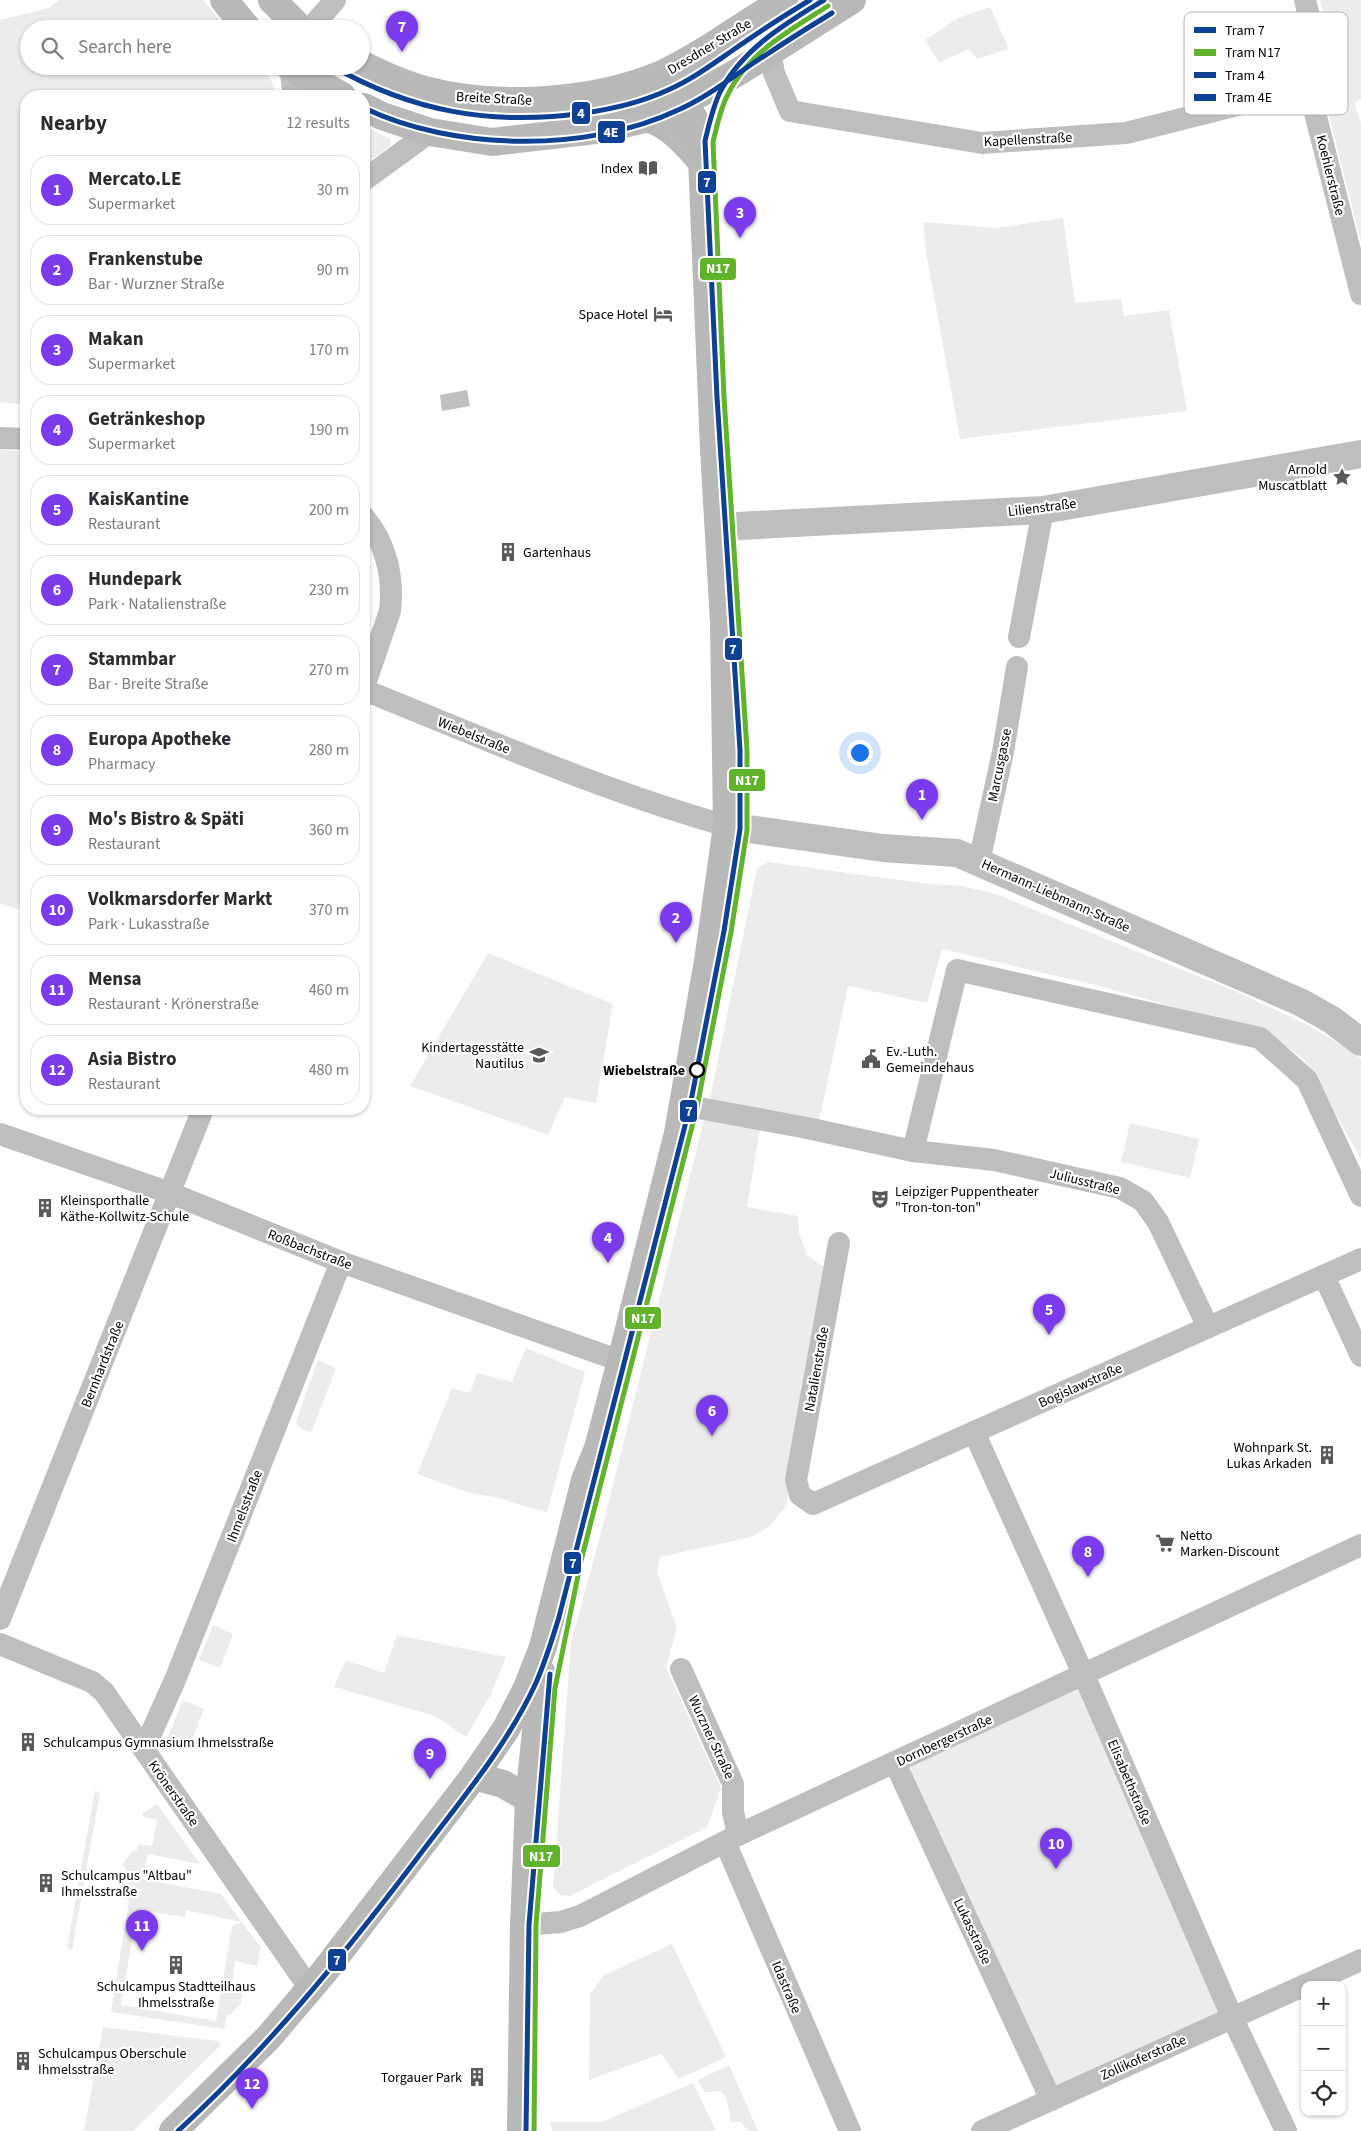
<!DOCTYPE html>
<html lang="en">
<head>
<meta charset="utf-8">
<style>
	:root { --surface:#fff; --page:#f7f7f7; --text:#2b2b33; --muted:#7c7c81; --line:#e1e1e2; --accent:#7c3aed }
	body { margin:0; font-family:"Source Sans 3",sans-serif; background:var(--page); color:var(--text) }
	.controls { position:absolute; right:15px; bottom:15px; display:grid; overflow:hidden; border-radius:10px; box-shadow:0 1px 4px #0004 }
	.controls button { width:45px; height:45px; display:grid; place-items:center; padding:0; border:0; border-bottom:1px solid var(--line); background:var(--surface); color:var(--text); font:25px sans-serif }
	.you { position:absolute; left:859px; top:752px; width:18px; height:18px; margin:-12px; border:4px solid #fff; border-radius:50%; background:#1a73e8; box-shadow:0 0 0 8px #1a73e833 }
	.badge { display:grid; place-items:center; width:32px; height:32px; border-radius:50%; background:var(--accent); color:#fff; font-size:16px; font-weight:700 }
	.pin { position:absolute; translate:-50% -41px; filter:drop-shadow(0 1px 2px #0008) }
	.pin::after { content:''; position:absolute; top:26px; width:18px; height:15px; background:inherit; clip-path:polygon(0 0,100% 0,50% 100%) }
	.list { margin:0; padding:0; list-style:none }
	h2 { display:flex; justify-content:space-between; align-items:center; height:65px; margin:0; padding:0 20px; font-size:21px }
	h2 small { font-size:16px; font-weight:400; color:var(--muted) }
	.list li { display:grid; grid-template-columns:32px 1fr auto; gap:15px; align-items:center; box-sizing:border-box; height:70px; margin:0 10px 10px; padding:0 10px; border:1px solid var(--line); border-radius:20px }
	.list b { display:block; font-size:19px; white-space:nowrap }
	.list p { margin:0; font-size:16px; white-space:nowrap; color:var(--muted) }
	.list em { font-size:16px; font-style:normal; color:var(--muted) }
	.icon { flex:none; width:28px; height:28px; fill:none; stroke:currentColor; stroke-width:2; stroke-linecap:round; stroke-linejoin:round }
	.map { position:relative; flex:none; width:1361px; height:2131px; overflow:hidden }
	.search { position:absolute; background:var(--surface); box-shadow:0 1px 4px #0004; left:20px; top:20px; width:350px; height:55px; display:flex; align-items:center; gap:12px; box-sizing:border-box; padding:0 18px; border-radius:28px; color:var(--muted); font-size:19px }
	.panel { position:absolute; background:var(--surface); box-shadow:0 1px 4px #0004; left:20px; top:90px; width:350px; height:1025px; border-radius:20px }
	.map>svg:first-child { display:block }
	.green { fill:#ececec; fill-rule:evenodd }
	.water { fill:#bfbfbf }
	.lines { fill:none; stroke-linecap:round; stroke-linejoin:round }
	.minor { stroke:#bebebe; stroke-width:22 }
	.tertiary { stroke:#bebebe; stroke-width:28 }
	.secondary { stroke:#b8b8b8; stroke-width:28 }
	.tram { stroke:#bebebe; stroke-width:1 }
	.tram-1-casing { stroke:#fff; stroke-width:9 }
	.tram-2-casing { stroke:#fff; stroke-width:9 }
	.tram-3-casing { stroke:#fff; stroke-width:9 }
	.tram-4-casing { stroke:#fff; stroke-width:9 }
	.tram-1 { stroke:#0e4094; stroke-width:5 }
	.tram-2 { stroke:#62b32c; stroke-width:5 }
	.tram-3 { stroke:#0e4094; stroke-width:5 }
	.tram-4 { stroke:#0e4094; stroke-width:5 }
	.stop-dot { fill:#fff; stroke:#000; stroke-width:2.5 }
	.labels { text-anchor:middle; stroke-width:4.5; stroke-linejoin:round; paint-order:stroke }
	.street-label { font-size:14px; fill:#000; stroke:#fff }
	.poi-label { font-size:14px; fill:#000; stroke:#fff; text-anchor:start }
	.stop-label { font-size:14px; font-weight:bold; fill:#000; stroke:#fff; text-anchor:end }
	.key { fill:#fff; stroke:#b2b2b2; stroke-width:1 }
	.key-label { font-size:14px; fill:#000 }
	.line-badge { stroke:#fff; stroke-width:2 }
	.badge-label { font-size:14px; text-anchor:middle; font-weight:bold; fill:#fff }
</style>
</head>
<body>
<div class="map">
<svg width="1361" height="2131" viewBox="0 0 1361 2131">
	<rect width="100%" height="100%" fill="#fff"/>
	<g class="green">
		<path d="M59,0H203L228,29H29V66H260L270,78L278,96H26V405L0,402V20L49,8Z"/>
		<path d="M1320,0H1361V100L1354,103L1361,123V242L1328,112L1337,64Z"/>
		<path d="M990,7L1009,49L977,59L969,49L939,63L925,40L958,18Z"/>
		<path d="M364,126L391,139L390,146L364,165Z"/>
		<path d="M1063,218L1075,303L1121,299L1124,316L1169,310L1187,411L960,439L926,252L923,222L996,228Z"/>
		<path d="M0,450L26,452V911L0,904Z"/>
		<path d="M768,862L921,883L962,886L996,894L1237,992L1308,1025L1356,1054L1361,1059V1159L1304,1059L1264,1032L1099,986L942,949L927,1003L848,986L819,1121L763,1111L747,1207L798,1216L799,1233L807,1255L827,1269L786,1506L771,1525L752,1537L660,1557L657,1572L677,1628L666,1667L721,1788L707,1827L570,1896L560,1895L553,1887L571,1643L602,1529L713,1084L757,868Z"/>
		<path d="M488,953L613,1004L596,1103L565,1097L548,1135L410,1086Z"/>
		<path d="M1130,1123L1199,1139L1190,1178L1121,1162Z"/>
		<path d="M526,1348L585,1372L547,1512L533,1509L496,1497L473,1494L417,1474L452,1388L470,1393L477,1373L512,1382Z"/>
		<path d="M318,1360L336,1368L311,1433L299,1427L296,1422Z"/>
		<path d="M213,1625L233,1634L220,1668L199,1660Z"/>
		<path d="M397,1635L506,1657L491,1694L466,1737L435,1716L334,1687L346,1660L384,1673Z"/>
		<path d="M1084,1675L1232,2017L1051,2100L895,1763Z"/>
		<path d="M183,1700L204,1709L188,1750L166,1741Z"/>
		<path d="M95,1790L100,1793L72,1950L67,1948Z"/>
		<path d="M157,1804L200,1864L148,1854L142,1879L221,1894L261,1948L257,1966L235,1961L232,1984L243,1987L241,2003L230,2015H227L224,2029L111,2012L129,1900L125,1899L129,1877L123,1864L132,1851H137L138,1844L152,1846L157,1820L143,1817V1813ZM137,1910L185,1917L186,1910L241,1922L232,1926L216,2021L121,2005Z"/>
		<path d="M672,1944L726,2057L679,2079L661,2054L589,2080L590,1994L604,1975Z"/>
		<path d="M103,2027L218,2041L221,2045L133,2131H84Z"/>
		<path d="M729,2065L758,2131H748L741,2122H731C729,2114 728,2090 717,2091C712,2091 709,2093 704,2092L698,2080Z"/>
		<path d="M693,2083L716,2131H552L550,2122H601Z"/>
	</g>
	<path class="water" d="M467,390L470,406L442,411L440,395Z"/>
	<g class="lines">
		<g class="minor">
			<path d="M1305,0L1325,83L1313,105L1361,294"/>
			<path d="M310,29L335,0"/>
			<path d="M770,51L774,73L790,111L982,143L1126,133L1325,83"/>
			<path d="M290,67L294,96"/>
			<path d="M364,180L430,132"/>
			<path d="M0,438L26,439"/>
			<path d="M364,517C386,543 394,577 390,611L364,687"/>
			<path d="M1019,637L1043,510"/>
			<path d="M364,690C484,738 602,791 727,826"/>
			<path d="M979,862L1003,752L1017,667"/>
			<path d="M683,1105L807,1128L913,1151L994,1160L1120,1188L1143,1201L1158,1222L1208,1327"/>
			<path d="M0,1134L170,1193L341,1262L621,1361"/>
			<path d="M913,1151L957,970L1260,1038L1307,1080L1361,1196"/>
			<path d="M839,1243L796,1480L800,1495L813,1504L1361,1259"/>
			<path d="M1324,1276L1361,1356"/>
			<path d="M974,1432L1094,1698L1232,2017L1286,2131"/>
			<path d="M0,1619L203,1109"/>
			<path d="M0,1644L92,1682L104,1692L310,1989"/>
			<path d="M681,1669L733,1784V1812L738,1835"/>
			<path d="M144,1749L175,1680L341,1262"/>
			<path d="M895,1763L1051,2100"/>
			<path d="M725,1842L850,2131"/>
			<path d="M524,1925L561,1922L580,1916L738,1835L1361,1545"/>
			<path d="M1305,1985L1361,1960"/>
			<path d="M982,2131L1305,1985"/>
		</g>
		<g class="tertiary">
			<path d="M719,527L1043,510L1361,454"/>
			<path d="M727,826L883,848L957,853L1300,1002L1332,1020L1361,1042"/>
		</g>
		<g class="secondary">
			<path d="M224,0L248,29"/>
			<path d="M272,0L301,29"/>
			<path d="M361,64C381,74 403,84 425,90C496,109 592,103 660,75C680,66 699,54 717,43C739,28 762,14 784,0"/>
			<path d="M289,66L342,96"/>
			<path d="M364,107L382,116L430,132L492,142L604,129L641,120L681,104L738,72L852,0"/>
			<path d="M647,118C671,126 685,143 701,161"/>
			<path d="M474,1776L503,1784L529,1799"/>
			<path d="M173,2131L268,2038L324,1972L474,1776L506,1729L527,1688L543,1647L585,1480L598,1448L621,1361L678,1133L708,961L727,826L724,623L714,449L701,134C689,98 664,93 631,86"/>
			<path d="M521,2131L524,1925L529,1799L542,1673"/>
		</g>
		<g class="tram">
			<path d="M607,109H623"/>
			<path d="M584,121C602,120 621,118 639,120C666,123 687,152 696,174"/>
			<path d="M701,161L706,173"/>
		</g>
		<g class="tram-1-casing">
			<g id="tram-1">
				<path d="M178,2131C267,2049 339,1961 412,1865C455,1807 504,1751 535,1685C545,1663 552,1640 559,1617L690,1106L724,931L740,829V750L717,397L705,141C709,124 713,106 721,90C744,48 785,24 824,0"/>
				<path d="M526,2131L529,1925L550,1674"/>
			</g>
		</g>
		<g class="tram-2-casing">
			<path id="tram-2" d="M534,2131L536,1925L555,1688L581,1561L697,1107L731,932L747,830V750L724,397L713,142C717,126 720,109 728,94C748,53 790,30 828,6"/>
		</g>
		<g class="tram-3-casing">
			<path id="tram-3" d="M332,66C412,112 493,126 584,113C613,109 642,102 668,90C693,79 714,63 736,48C760,31 785,15 810,0"/>
		</g>
		<g class="tram-4-casing">
			<path id="tram-4" d="M364,108C454,151 587,153 678,110C703,99 726,82 749,66C776,48 804,30 832,13"/>
		</g>
		<use href="#tram-1" class="tram-1"/>
		<use href="#tram-2" class="tram-2"/>
		<use href="#tram-3" class="tram-3"/>
		<use href="#tram-4" class="tram-4"/>
	</g>
	<defs>
		<g id="library-bare" transform="scale(1.5)"><path d="M-6-4Q-3-5.5-.7-3.5V5Q-3 3-6 4ZM6-4Q3-5.5 .7-3.5V5Q3 3 6 4Z" fill="#595959" stroke="#fff" stroke-width="2.5" paint-order="stroke"/></g>
		<g id="hotel-bare" transform="scale(1.5)"><path d="M-6-4.5h1.5V1H6V5H4.5V3h-9V5H-6ZM-4 0a1.8 1.8 0 1 1 3.6 0ZM.5 0V-2.5h3Q6-2.5 6 0Z" fill="#595959" stroke="#fff" stroke-width="2.5" paint-order="stroke"/></g>
		<g id="sight-bare" transform="scale(1.5)"><path d="M0-6L1.8-2.2L6-1.7L2.9 1.2L3.7 5.4L0 3.3L-3.7 5.4L-2.9 1.2L-6-1.7L-1.8-2.2Z" fill="#595959" stroke="#fff" stroke-width="2.5" paint-order="stroke"/></g>
		<g id="building-bare" transform="scale(1.5)"><path d="M-4-6H4V6H1V3H-1V6H-4ZM-2.5-4.3h1.7v1.8h-1.7ZM.8-4.3h1.7v1.8H.8ZM-2.5-1h1.7V.8h-1.7ZM.8-1h1.7V.8H.8Z" fill="#595959" stroke="#fff" stroke-width="2.5" paint-order="stroke"/></g>
		<g id="school-bare" transform="scale(1.5)"><path d="M0-5L7-2L0 1L-7-2ZM-4 1L0 2.5L4 1V4Q0 6-4 4Z" fill="#595959" stroke="#fff" stroke-width="2.5" paint-order="stroke"/></g>
		<g id="civic-bare" transform="scale(1.5)"><path d="M-.6-6.5H3V-4.5H.6V-3L4-1V1h2V6H-6V1h2V-1L-.6-3ZM-1.2 2.5V6h2.4V2.5Z" fill="#595959" stroke="#fff" stroke-width="2.5" paint-order="stroke"/></g>
		<g id="theatre-bare" transform="scale(1.5)"><path d="M-5-5.5Q0-4 5-5.5V0Q5 5 0 6Q-5 5-5 0ZM-3.3-2.5H-1v1.5H-3.3ZM1-2.5H3.3v1.5H1ZM-2.8 1Q0 5.5 2.8 1Z" fill="#595959" stroke="#fff" stroke-width="2.5" paint-order="stroke"/></g>
		<g id="supermarket-bare" transform="scale(1.5)"><path d="M-6-5.5h2.5l.6 2H6L4.5 2H-2.5L-4.4-4H-6ZM-1.5 3.2a1.3 1.3 0 1 0 .1 0ZM3 3.2a1.3 1.3 0 1 0 .1 0Z" fill="#595959" stroke="#fff" stroke-width="2.5" paint-order="stroke"/></g>
	</defs>
	<g fill-rule="evenodd">
		<use href="#library-bare" x="648" y="168"/>
		<use href="#hotel-bare" x="663" y="314"/>
		<use href="#sight-bare" x="1342" y="477"/>
		<use href="#building-bare" x="508" y="552"/>
		<use href="#school-bare" x="539" y="1055"/>
		<use href="#civic-bare" x="871" y="1059"/>
		<use href="#theatre-bare" x="880" y="1199"/>
		<use href="#building-bare" x="45" y="1208"/>
		<use href="#building-bare" x="1327" y="1455"/>
		<use href="#supermarket-bare" x="1165" y="1543"/>
		<use href="#building-bare" x="28" y="1742"/>
		<use href="#building-bare" x="46" y="1883"/>
		<use href="#building-bare" x="176" y="1965"/>
		<use href="#building-bare" x="23" y="2061"/>
		<use href="#building-bare" x="477" y="2077"/>
	</g>
	<circle class="stop-dot" cx="697" cy="1070" r="7"/>
	<g class="labels">
		<g class="street-label">
			<text transform="translate(709 46) rotate(-31)" y="5">Dresdner Straße</text>
			<text transform="translate(494 98) rotate(3)" y="5">Breite Straße</text>
			<text transform="translate(1028 139) rotate(-3)" y="5">Kapellenstraße</text>
			<text transform="translate(1331 175) rotate(76)" y="5">Koehlerstraße</text>
			<text transform="translate(1042 507) rotate(-7)" y="5">Lilienstraße</text>
			<text transform="translate(474 735) rotate(22)" y="5">Wiebelstraße</text>
			<text transform="translate(999 765) rotate(-79)" y="5">Marcusgasse</text>
			<text transform="translate(1056 895) rotate(24)" y="5">Hermann-Liebmann-Straße</text>
			<text transform="translate(1085 1181) rotate(14)" y="5">Juliusstraße</text>
			<text transform="translate(310 1249) rotate(21)" y="5">Roßbachstraße</text>
			<text transform="translate(102 1364) rotate(-68)" y="5">Bernhardstraße</text>
			<text transform="translate(816 1369) rotate(-80)" y="5">Natalienstraße</text>
			<text transform="translate(1080 1385) rotate(-24)" y="5">Bogislawstraße</text>
			<text transform="translate(244 1506) rotate(-69)" y="5">Ihmelsstraße</text>
			<text transform="translate(712 1737) rotate(65)" y="5">Wurzner Straße</text>
			<text transform="translate(944 1740) rotate(-25)" y="5">Dornbergerstraße</text>
			<text transform="translate(1130 1782) rotate(67)" y="5">Elisabethstraße</text>
			<text transform="translate(174 1793) rotate(55)" y="5">Krönerstraße</text>
			<text transform="translate(973 1931) rotate(65)" y="5">Lukasstraße</text>
			<text transform="translate(787 1987) rotate(67)" y="5">Idastraße</text>
			<text transform="translate(1143 2057) rotate(-24)" y="5">Zollikoferstraße</text>
		</g>
		<g class="poi-label">
			<text x="633" y="173" text-anchor="end">Index</text>
			<text x="648" y="319" text-anchor="end">Space Hotel</text>
			<text x="1327" y="474" text-anchor="end">Arnold<tspan x="1327" dy="16">Muscatblatt</tspan></text>
			<text x="523" y="557">Gartenhaus</text>
			<text x="524" y="1052" text-anchor="end">Kindertagesstätte<tspan x="524" dy="16">Nautilus</tspan></text>
			<text x="886" y="1056">Ev.-Luth.<tspan x="886" dy="16">Gemeindehaus</tspan></text>
			<text x="895" y="1196">Leipziger Puppentheater<tspan x="895" dy="16">"Tron-ton-ton"</tspan></text>
			<text x="60" y="1205">Kleinsporthalle<tspan x="60" dy="16">Käthe-Kollwitz-Schule</tspan></text>
			<text x="1312" y="1452" text-anchor="end">Wohnpark St.<tspan x="1312" dy="16">Lukas Arkaden</tspan></text>
			<text x="1180" y="1540">Netto<tspan x="1180" dy="16">Marken-Discount</tspan></text>
			<text x="43" y="1747">Schulcampus Gymnasium Ihmelsstraße</text>
			<text x="61" y="1880">Schulcampus "Altbau"<tspan x="61" dy="16">Ihmelsstraße</tspan></text>
			<text x="176" y="1991" text-anchor="middle">Schulcampus Stadtteilhaus<tspan x="176" dy="16">Ihmelsstraße</tspan></text>
			<text x="38" y="2058">Schulcampus Oberschule<tspan x="38" dy="16">Ihmelsstraße</tspan></text>
			<text x="462" y="2082" text-anchor="end">Torgauer Park</text>
		</g>
		<g class="stop-label">
			<text x="685" y="1075">Wiebelstraße</text>
		</g>
	</g>
	<rect x="1184" y="12" width="164" height="103" rx="8" class="key"/>
	<rect x="1194" y="27" width="22" height="6" fill="#0e4094"/>
	<rect x="1194" y="49" width="22" height="7" fill="#62b32c"/>
	<rect x="1194" y="72" width="22" height="6" fill="#0e4094"/>
	<rect x="1194" y="94" width="22" height="7" fill="#0e4094"/>
	<g class="key-label">
		<text x="1225" y="35">Tram 7</text>
		<text x="1225" y="57">Tram N17</text>
		<text x="1225" y="80">Tram 4</text>
		<text x="1225" y="102">Tram 4E</text>
	</g>
	<g class="line-badge">
		<rect x="571" y="101" width="20" height="24" rx="5" fill="#0e4094"/>
		<rect x="597" y="120" width="29" height="24" rx="5" fill="#0e4094"/>
		<rect x="697" y="170" width="20" height="24" rx="5" fill="#0e4094"/>
		<rect x="699" y="257" width="38" height="24" rx="5" fill="#62b32c"/>
		<rect x="724" y="637" width="19" height="24" rx="5" fill="#0e4094"/>
		<rect x="728" y="768" width="38" height="24" rx="5" fill="#62b32c"/>
		<rect x="679" y="1099" width="19" height="24" rx="5" fill="#0e4094"/>
		<rect x="624" y="1306" width="38" height="24" rx="5" fill="#62b32c"/>
		<rect x="563" y="1551" width="19" height="24" rx="5" fill="#0e4094"/>
		<rect x="522" y="1844" width="39" height="24" rx="5" fill="#62b32c"/>
		<rect x="327" y="1948" width="20" height="24" rx="5" fill="#0e4094"/>
	</g>
	<g class="badge-label">
		<text x="581" y="118">4</text>
		<text x="611" y="137">4E</text>
		<text x="707" y="187">7</text>
		<text x="718" y="273">N17</text>
		<text x="733" y="654">7</text>
		<text x="747" y="785">N17</text>
		<text x="689" y="1116">7</text>
		<text x="643" y="1323">N17</text>
		<text x="573" y="1568">7</text>
		<text x="541" y="1861">N17</text>
		<text x="337" y="1965">7</text>
	</g>
</svg>
<div class="controls">
<button>+</button>
<button>−</button>
<button><svg class="icon" aria-label="locate" viewBox="0 0 24 24"><circle cx="12" cy="12" r="6"/><path d="M12 2v4M12 18v4M2 12h4M18 12h4"/></svg></button>
</div>
<div class="you"></div>
<div class="pin badge" style="left:922px;top:820px">1</div>
<div class="pin badge" style="left:676px;top:943px">2</div>
<div class="pin badge" style="left:740px;top:238px">3</div>
<div class="pin badge" style="left:608px;top:1263px">4</div>
<div class="pin badge" style="left:1049px;top:1335px">5</div>
<div class="pin badge" style="left:712px;top:1436px">6</div>
<div class="pin badge" style="left:402px;top:52px">7</div>
<div class="pin badge" style="left:1088px;top:1577px">8</div>
<div class="pin badge" style="left:430px;top:1779px">9</div>
<div class="pin badge" style="left:1056px;top:1869px">10</div>
<div class="pin badge" style="left:142px;top:1951px">11</div>
<div class="pin badge" style="left:252px;top:2109px">12</div>
<div class="search"><svg class="icon" aria-label="search" viewBox="0 0 24 24"><circle cx="10" cy="10" r="6"/><path d="M15 15l6 6"/></svg>Search here</div>
<section class="panel">
<h2>Nearby<small>12 results</small></h2>
<ul class="list">
<li><span class="badge">1</span><div><b>Mercato.LE</b><p>Supermarket</p></div><em>30 m</em></li>
<li><span class="badge">2</span><div><b>Frankenstube</b><p>Bar · Wurzner Straße</p></div><em>90 m</em></li>
<li><span class="badge">3</span><div><b>Makan</b><p>Supermarket</p></div><em>170 m</em></li>
<li><span class="badge">4</span><div><b>Getränkeshop</b><p>Supermarket</p></div><em>190 m</em></li>
<li><span class="badge">5</span><div><b>KaisKantine</b><p>Restaurant</p></div><em>200 m</em></li>
<li><span class="badge">6</span><div><b>Hundepark</b><p>Park · Natalienstraße</p></div><em>230 m</em></li>
<li><span class="badge">7</span><div><b>Stammbar</b><p>Bar · Breite Straße</p></div><em>270 m</em></li>
<li><span class="badge">8</span><div><b>Europa Apotheke</b><p>Pharmacy</p></div><em>280 m</em></li>
<li><span class="badge">9</span><div><b>Mo's Bistro &amp; Späti</b><p>Restaurant</p></div><em>360 m</em></li>
<li><span class="badge">10</span><div><b>Volkmarsdorfer Markt</b><p>Park · Lukasstraße</p></div><em>370 m</em></li>
<li><span class="badge">11</span><div><b>Mensa</b><p>Restaurant · Krönerstraße</p></div><em>460 m</em></li>
<li><span class="badge">12</span><div><b>Asia Bistro</b><p>Restaurant</p></div><em>480 m</em></li>
</ul>
</section>
</div>
</body>
</html>
